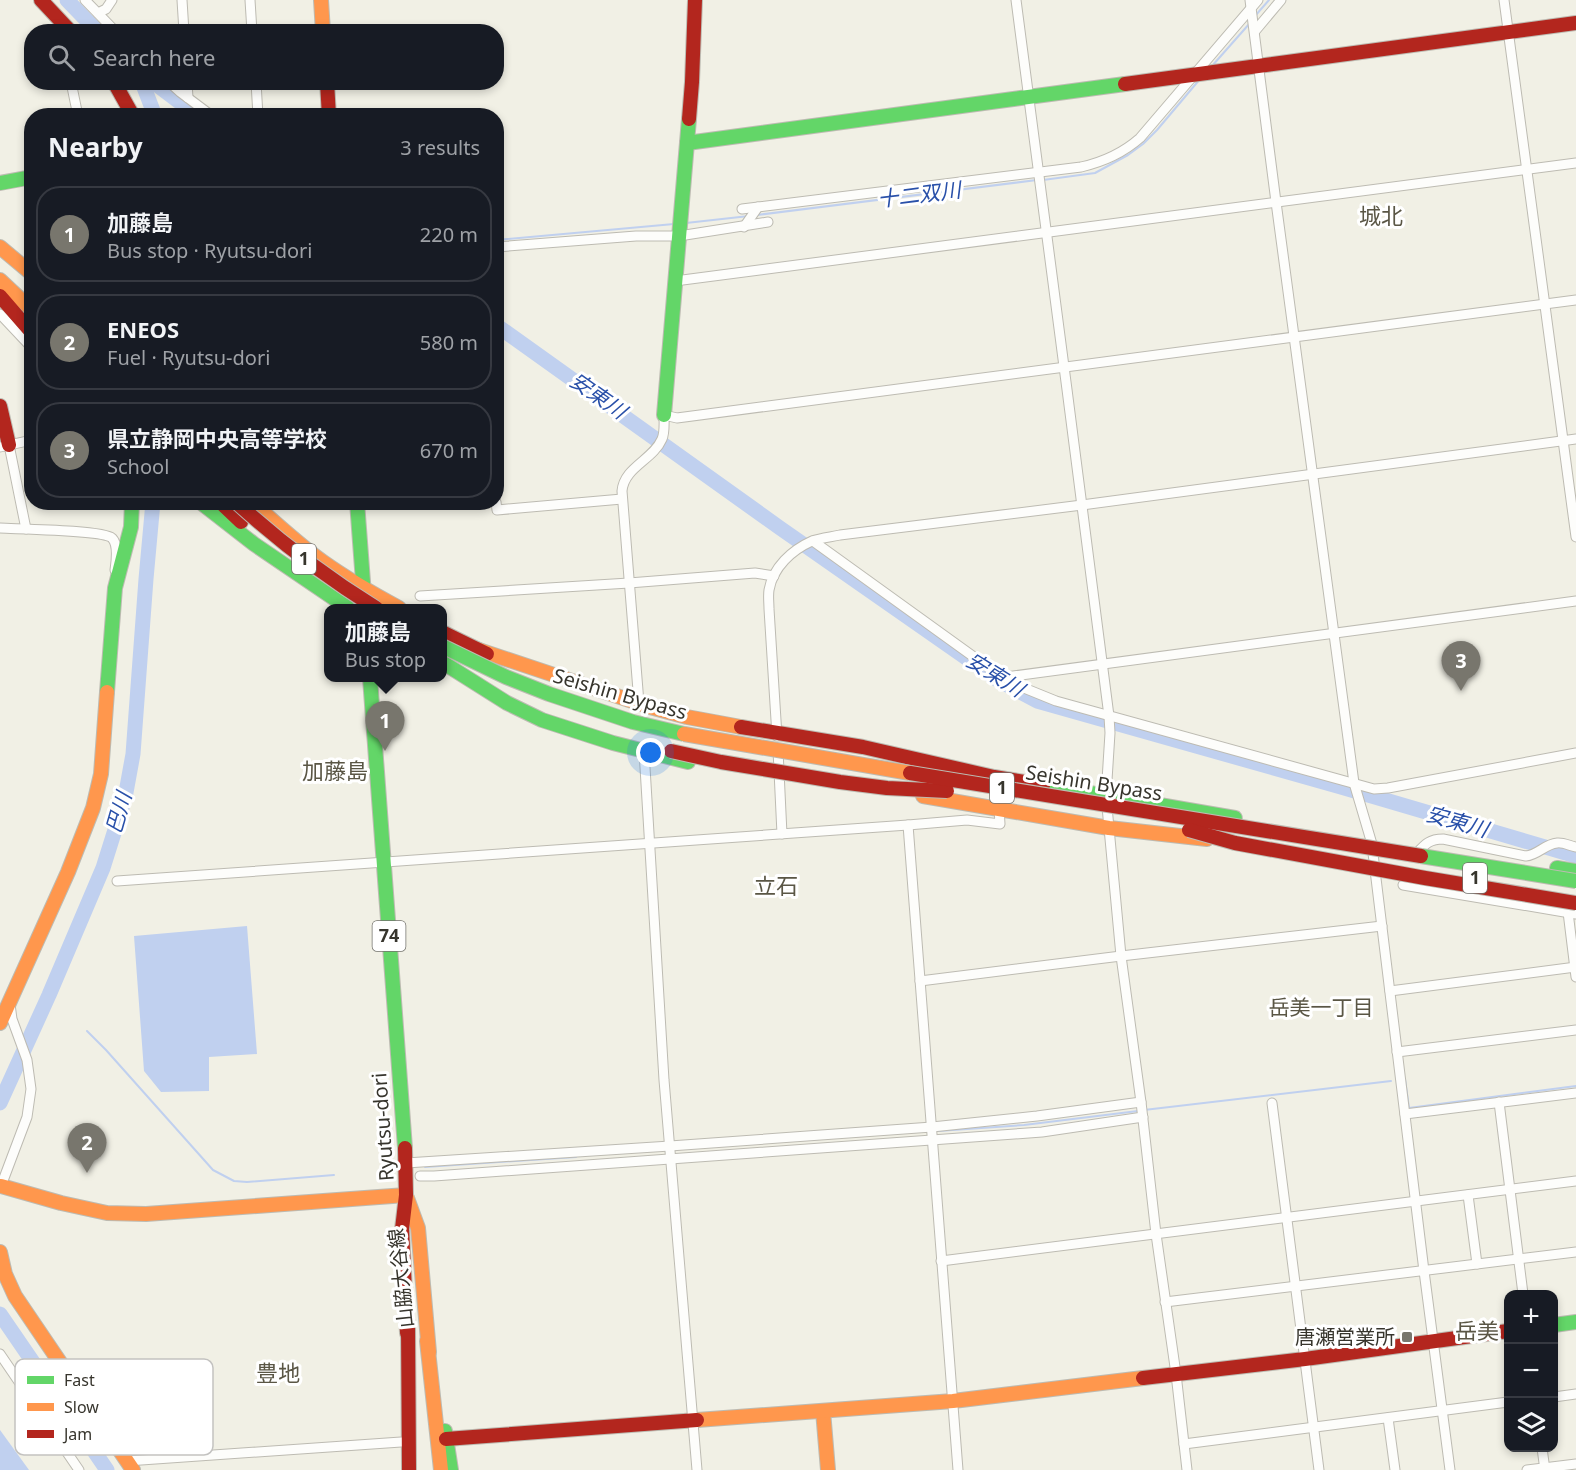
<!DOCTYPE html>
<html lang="en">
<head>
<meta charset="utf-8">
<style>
	:root { --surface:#171b24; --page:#20242c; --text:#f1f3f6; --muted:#9ea1a6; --line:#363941; --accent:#78766d }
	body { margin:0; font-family:"Noto Sans","Noto Sans JP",sans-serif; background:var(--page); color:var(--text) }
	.controls { position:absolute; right:18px; bottom:18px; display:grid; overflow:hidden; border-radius:12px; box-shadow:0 3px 9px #0003 }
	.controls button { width:54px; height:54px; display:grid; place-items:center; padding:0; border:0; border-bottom:2px solid var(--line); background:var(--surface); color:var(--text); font:30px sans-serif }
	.you { position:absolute; left:651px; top:753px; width:21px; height:21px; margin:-15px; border:4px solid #fff; border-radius:50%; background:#1a73e8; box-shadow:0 0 0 9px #1a73e833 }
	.badge { display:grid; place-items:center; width:39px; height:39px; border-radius:50%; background:var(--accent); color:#fff; font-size:20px; font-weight:700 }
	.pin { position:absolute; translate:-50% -50px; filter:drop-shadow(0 2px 3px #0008) }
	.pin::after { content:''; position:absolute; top:32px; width:21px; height:18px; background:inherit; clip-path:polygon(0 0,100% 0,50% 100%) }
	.popup { position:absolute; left:324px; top:604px; width:123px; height:78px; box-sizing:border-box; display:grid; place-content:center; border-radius:12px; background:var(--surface); filter:drop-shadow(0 2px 4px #0005); font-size:20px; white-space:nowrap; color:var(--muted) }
	.popup b { font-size:22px; color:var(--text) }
	.popup::after { content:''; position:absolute; left:50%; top:100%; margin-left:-12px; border:12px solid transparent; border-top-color:var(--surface) }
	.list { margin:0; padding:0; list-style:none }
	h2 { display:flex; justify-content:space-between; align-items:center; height:78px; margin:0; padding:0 24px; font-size:26px }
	h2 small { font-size:20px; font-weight:400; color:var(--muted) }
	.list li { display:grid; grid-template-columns:39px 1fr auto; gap:18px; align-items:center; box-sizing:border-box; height:96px; margin:0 12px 12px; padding:0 12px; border:2px solid var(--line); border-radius:24px }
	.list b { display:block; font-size:22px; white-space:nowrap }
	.list p { margin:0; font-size:20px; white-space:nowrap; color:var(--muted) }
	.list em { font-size:20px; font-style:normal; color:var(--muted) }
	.icon { flex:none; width:33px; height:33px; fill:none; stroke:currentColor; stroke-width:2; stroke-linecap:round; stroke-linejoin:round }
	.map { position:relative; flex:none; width:1576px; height:1470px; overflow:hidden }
	.search { position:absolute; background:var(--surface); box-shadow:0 3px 9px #0003; left:24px; top:24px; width:480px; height:66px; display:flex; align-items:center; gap:15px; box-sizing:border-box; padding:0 21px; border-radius:24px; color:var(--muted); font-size:22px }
	.panel { position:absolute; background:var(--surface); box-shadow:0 3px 9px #0003; left:24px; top:108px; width:480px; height:402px; border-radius:24px }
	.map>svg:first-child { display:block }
	.water { fill:#c0d0ef }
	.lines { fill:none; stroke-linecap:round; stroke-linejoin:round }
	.stream { stroke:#c0d0ef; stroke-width:2 }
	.river { stroke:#c0d0ef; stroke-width:15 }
	.street-casing { stroke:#bdbbb2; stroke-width:11 }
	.fast-casing { stroke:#bdbbb2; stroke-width:16 }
	.slow-casing { stroke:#bdbbb2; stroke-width:16 }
	.jam-casing { stroke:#bdbbb2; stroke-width:16 }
	.street { stroke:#fdfdfb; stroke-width:9 }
	.fast { stroke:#63d668; stroke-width:14 }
	.slow { stroke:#ff974d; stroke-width:14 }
	.jam { stroke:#b3261e; stroke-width:14 }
	.fast-bridge-casing { stroke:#bdbbb2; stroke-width:16; stroke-linecap:butt }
	.slow-bridge-casing { stroke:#bdbbb2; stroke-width:16; stroke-linecap:butt }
	.jam-bridge-casing { stroke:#bdbbb2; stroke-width:16; stroke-linecap:butt }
	.fast-bridge { stroke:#63d668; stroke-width:14 }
	.slow-bridge { stroke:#ff974d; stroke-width:14 }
	.jam-bridge { stroke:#b3261e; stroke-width:14 }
	.poi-dot { fill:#78766d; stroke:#fff; stroke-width:2 }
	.labels { text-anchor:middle; stroke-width:6; stroke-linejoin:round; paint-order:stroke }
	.shield { fill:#fff; stroke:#73726c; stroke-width:1.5 }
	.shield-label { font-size:18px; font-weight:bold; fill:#37352d }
	.street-label { font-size:20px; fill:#37352d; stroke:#fff }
	.poi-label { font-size:20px; fill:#37352d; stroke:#fff; text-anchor:end }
	.water-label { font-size:21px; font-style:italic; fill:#2950a9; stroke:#fff }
	.neighbourhood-label { font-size:21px; fill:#5a5645; stroke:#fff }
	.quarter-label { font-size:22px; fill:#5a5645; stroke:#fff }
	.key { fill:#fff; stroke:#c3c2c0; stroke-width:1.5 }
	.key-label { font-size:16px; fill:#37352d }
</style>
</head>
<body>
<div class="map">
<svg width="1576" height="1470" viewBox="0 0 1576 1470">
	<rect width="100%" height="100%" fill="#f1f0e5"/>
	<g class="water">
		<path d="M247,926L257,1054L209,1057V1091L161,1092L144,1071L134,936Z"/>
		<path d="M0,1430L29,1470H0Z"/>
	</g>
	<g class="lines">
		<g class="stream">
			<path d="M1255,16L1269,0"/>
			<path d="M1212,66L1250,23"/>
			<path d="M1043,180L1095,173L1128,155L1143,144L1157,130L1200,79"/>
			<path d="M757,215L1037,180"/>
			<path d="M686,223L749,216"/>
			<path d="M496,240L674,224"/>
			<path d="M87,1031L106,1050L213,1170L234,1181L247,1182L334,1175"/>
			<path d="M1405,1079L1409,1108L1576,1086"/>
			<path d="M1144,1110L1391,1081"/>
			<path d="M938,1131L1024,1125L1138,1111"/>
			<path d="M425,1167L576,1157"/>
		</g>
		<g class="river">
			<path d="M67,0L98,32"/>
			<path d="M142,82L155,116"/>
			<path d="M153,82L198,116"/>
			<path d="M496,325L780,528L998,680L1037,701L1341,787L1576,856"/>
			<path d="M0,1103L49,995L103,868L125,798L133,754L146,579L153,502"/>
			<path d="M0,1314L107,1470"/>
		</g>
		<g class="street-casing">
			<g id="street">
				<path d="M85,0L116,32"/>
				<path d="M182,0L184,32"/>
				<path d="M250,0L252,32"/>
				<path d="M1016,0C1047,239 1079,477 1109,716L1110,733L1106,796L1121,956L1141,1102L1156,1234L1176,1374L1187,1470"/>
				<path d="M1250,0L1276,202L1354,783L1372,844L1374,862L1424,1271L1450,1470"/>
				<path d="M1504,0L1576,537"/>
				<path d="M98,13L106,9L112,0"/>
				<path d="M1255,31L1281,0"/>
				<path d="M71,82L78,116"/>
				<path d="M169,82L180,92L212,116"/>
				<path d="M187,82L188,98"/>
				<path d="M256,82L258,116"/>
				<path d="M742,209L1081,167C1103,162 1123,153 1140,138L1258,0"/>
				<path d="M744,227L758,207"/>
				<path d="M496,247L636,236H679L768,222"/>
				<path d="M675,281L1576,163"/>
				<path d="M0,314L32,348"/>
				<path d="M9,445L26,529"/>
				<path d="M0,447L32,440"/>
				<path d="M496,502L497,510L622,499"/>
				<path d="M0,528C17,529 103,530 112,538C119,545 116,562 115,570"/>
				<path d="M813,541L985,665L1024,688L1056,701L1374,789L1388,788L1576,753"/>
				<path d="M420,596L629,583L755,573L774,576"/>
				<path d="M1006,677L1576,601"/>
				<path d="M639,703L622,491C624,467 653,460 662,439C665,432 664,423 664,415L677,418L1576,300"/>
				<path d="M777,736L769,609C769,603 768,596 769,590C773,567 792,550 812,541C821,538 831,537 840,535L1082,505L1576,439"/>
				<path d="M778,750L782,834"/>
				<path d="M644,751L664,1080L697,1470"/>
				<path d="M908,825L958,1470"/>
				<path d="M1417,853C1425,844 1430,839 1443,839L1526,856C1538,855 1545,844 1557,843C1563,842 1570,846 1576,847"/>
				<path d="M117,881L908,825L967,820L1000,824L999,808"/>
				<path d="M1403,885L1576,914"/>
				<path d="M1568,912L1576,977"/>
				<path d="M920,981L1121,956L1382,926"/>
				<path d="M1390,991L1576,967"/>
				<path d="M1397,1052L1576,1030"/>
				<path d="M1499,1102L1523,1294"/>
				<path d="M1272,1103L1319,1470"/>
				<path d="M1405,1114L1576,1093"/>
				<path d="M406,1163L670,1146L932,1127L1037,1116L1141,1102"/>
				<path d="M420,1176H434L1042,1132L1143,1117"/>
				<path d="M1,1186L27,1117L31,1089L27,1060L12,1019L10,1004"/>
				<path d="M1468,1195L1477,1264"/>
				<path d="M941,1261L1576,1181"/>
				<path d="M1165,1302L1576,1252"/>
				<path d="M0,1354L79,1470"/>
				<path d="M1554,1397L1576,1394"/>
				<path d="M1388,1418L1395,1470"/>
				<path d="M1184,1444L1508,1402"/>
				<path d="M1542,1448L1545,1470"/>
				<path d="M127,1461L401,1442"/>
				<path d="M1527,1470L1576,1464"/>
			</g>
		</g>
		<g class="fast-casing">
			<g id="fast">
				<path d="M687,143L1125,84"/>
				<path d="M0,183L32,177"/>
				<path d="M664,415L689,119"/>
				<path d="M200,502L254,544L348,608"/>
				<path d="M357,502L364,595"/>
				<path d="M442,662L507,703L542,720L613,743L688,762"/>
				<path d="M370,678L405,1148"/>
				<path d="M107,692L115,588L131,527L132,502"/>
				<path d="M1043,785L1235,818"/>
				<path d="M1557,868L1576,871"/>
				<path d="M1554,1325L1576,1322"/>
				<path d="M445,1431L451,1470"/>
			</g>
		</g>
		<g class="slow-casing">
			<g id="slow">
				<path d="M321,0L323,32"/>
				<path d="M0,247L32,274"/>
				<path d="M0,280L32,310"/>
				<path d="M252,502C275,523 298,544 323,562C347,579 373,594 399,608"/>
				<path d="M476,649L650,707L687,717L741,727"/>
				<path d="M923,796L1109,828L1207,839"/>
				<path d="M0,1023L68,872L93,808L101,774L107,692"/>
				<path d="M1,1186L61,1203L107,1213L146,1214L406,1195"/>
				<path d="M407,1198L418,1228L429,1352"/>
				<path d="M0,1252L5,1274L15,1296L133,1470"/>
				<path d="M427,1341L441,1470"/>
				<path d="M823,1411L828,1470"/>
				<path d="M697,1420L953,1401L1143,1378"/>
			</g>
		</g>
		<g class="jam-casing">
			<g id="jam">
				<path d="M41,0L71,32"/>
				<path d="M114,82L133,116"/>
				<path d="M327,82L329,116"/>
				<path d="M1125,84L1576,23"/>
				<path d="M689,119L692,82L695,0"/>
				<path d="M0,296L32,333"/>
				<path d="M0,406L9,445"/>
				<path d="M220,502L241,522"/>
				<path d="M442,632L487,654"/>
				<path d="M741,727L863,747L994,777L1043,785"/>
				<path d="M405,1148L406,1195L402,1229L407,1333"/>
				<path d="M408,1323L409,1470"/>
				<path d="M1143,1378L1305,1359L1508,1331"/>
				<path d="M446,1439L697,1420"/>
			</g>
		</g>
		<use href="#street" class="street"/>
		<use href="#fast" class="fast"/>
		<use href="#slow" class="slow"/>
		<use href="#jam" class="jam"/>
		<g class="fast-bridge-casing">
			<g id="fast-bridge">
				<path d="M442,646L506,677L549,694L633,722L684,734"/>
				<path d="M1421,856L1576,881"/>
			</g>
		</g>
		<g class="slow-bridge-casing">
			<path id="slow-bridge" d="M684,734L910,773"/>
		</g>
		<g class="jam-bridge-casing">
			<g id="jam-bridge">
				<path d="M236,502C280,542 326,577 376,608"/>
				<path d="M671,751L721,762L840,782L887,788L947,791"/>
				<path d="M910,773L1421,856"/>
				<path d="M1189,830L1235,843L1425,878L1576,903"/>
			</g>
		</g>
		<use href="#fast-bridge" class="fast-bridge"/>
		<use href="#slow-bridge" class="slow-bridge"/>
		<use href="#jam-bridge" class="jam-bridge"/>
	</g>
	<rect class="poi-dot" x="1401" y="1331" width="12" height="12" rx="3"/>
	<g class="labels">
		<g class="shield">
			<rect x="292" y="544" width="24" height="30" rx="4.5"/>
			<rect x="990" y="773" width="24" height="30" rx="4.5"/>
			<rect x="1463" y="863" width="24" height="30" rx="4.5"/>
			<rect x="372.5" y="921" width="33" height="30" rx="4.5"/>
		</g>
		<g class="shield-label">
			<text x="304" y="565">1</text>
			<text x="1002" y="794">1</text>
			<text x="1475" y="884">1</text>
			<text x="389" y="942">74</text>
		</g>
		<g class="street-label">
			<text transform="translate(620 694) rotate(16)" y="7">Seishin Bypass</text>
			<text transform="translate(1094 783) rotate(9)" y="7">Seishin Bypass</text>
			<text transform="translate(383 1127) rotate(-94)" y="7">Ryutsu-dori</text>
			<text transform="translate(401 1278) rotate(-96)" y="7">山脇大谷線</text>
		</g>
		<g class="poi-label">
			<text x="1395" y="1344">唐瀬営業所</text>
		</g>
		<g class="water-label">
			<text transform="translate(919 195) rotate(-7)" y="7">十二双川</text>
			<text transform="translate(598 396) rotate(35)" y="7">安東川</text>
			<text transform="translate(995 675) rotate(32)" y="7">安東川</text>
			<text transform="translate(119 813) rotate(-74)" y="7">巴川</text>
			<text transform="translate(1457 822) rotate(16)" y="7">安東川</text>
		</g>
		<g class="neighbourhood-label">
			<text x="1321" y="1015">岳美一丁目</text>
		</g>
		<g class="quarter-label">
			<text x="1381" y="224">城北</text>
			<text x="335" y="779">加藤島</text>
			<text x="776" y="894">立石</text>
			<text x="1477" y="1339">岳美</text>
			<text x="278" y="1381">豊地</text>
		</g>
	</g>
	<rect x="15" y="1359" width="198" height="96" rx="9" class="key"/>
	<rect x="27" y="1376" width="27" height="8" fill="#63d668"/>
	<rect x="27" y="1403" width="27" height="8" fill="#ff974d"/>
	<rect x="27" y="1430" width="27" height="8" fill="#b3261e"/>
	<g class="key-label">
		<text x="64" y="1386">Fast</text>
		<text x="64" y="1413">Slow</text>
		<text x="64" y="1440">Jam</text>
	</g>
</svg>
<div class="controls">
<button>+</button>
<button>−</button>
<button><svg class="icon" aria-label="layers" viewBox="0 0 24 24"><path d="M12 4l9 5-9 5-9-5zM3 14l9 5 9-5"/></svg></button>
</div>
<div class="you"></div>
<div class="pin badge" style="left:385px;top:751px">1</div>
<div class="popup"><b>加藤島</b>Bus stop</div>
<div class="pin badge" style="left:87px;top:1173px">2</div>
<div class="pin badge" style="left:1461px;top:691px">3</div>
<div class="search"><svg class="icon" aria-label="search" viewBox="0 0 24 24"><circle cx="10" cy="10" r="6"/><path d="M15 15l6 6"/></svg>Search here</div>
<section class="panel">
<h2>Nearby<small>3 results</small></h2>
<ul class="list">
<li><span class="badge">1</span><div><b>加藤島</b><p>Bus stop · Ryutsu-dori</p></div><em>220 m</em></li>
<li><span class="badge">2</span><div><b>ENEOS</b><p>Fuel · Ryutsu-dori</p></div><em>580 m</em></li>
<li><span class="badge">3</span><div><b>県立静岡中央高等学校</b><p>School</p></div><em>670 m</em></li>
</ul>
</section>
</div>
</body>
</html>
